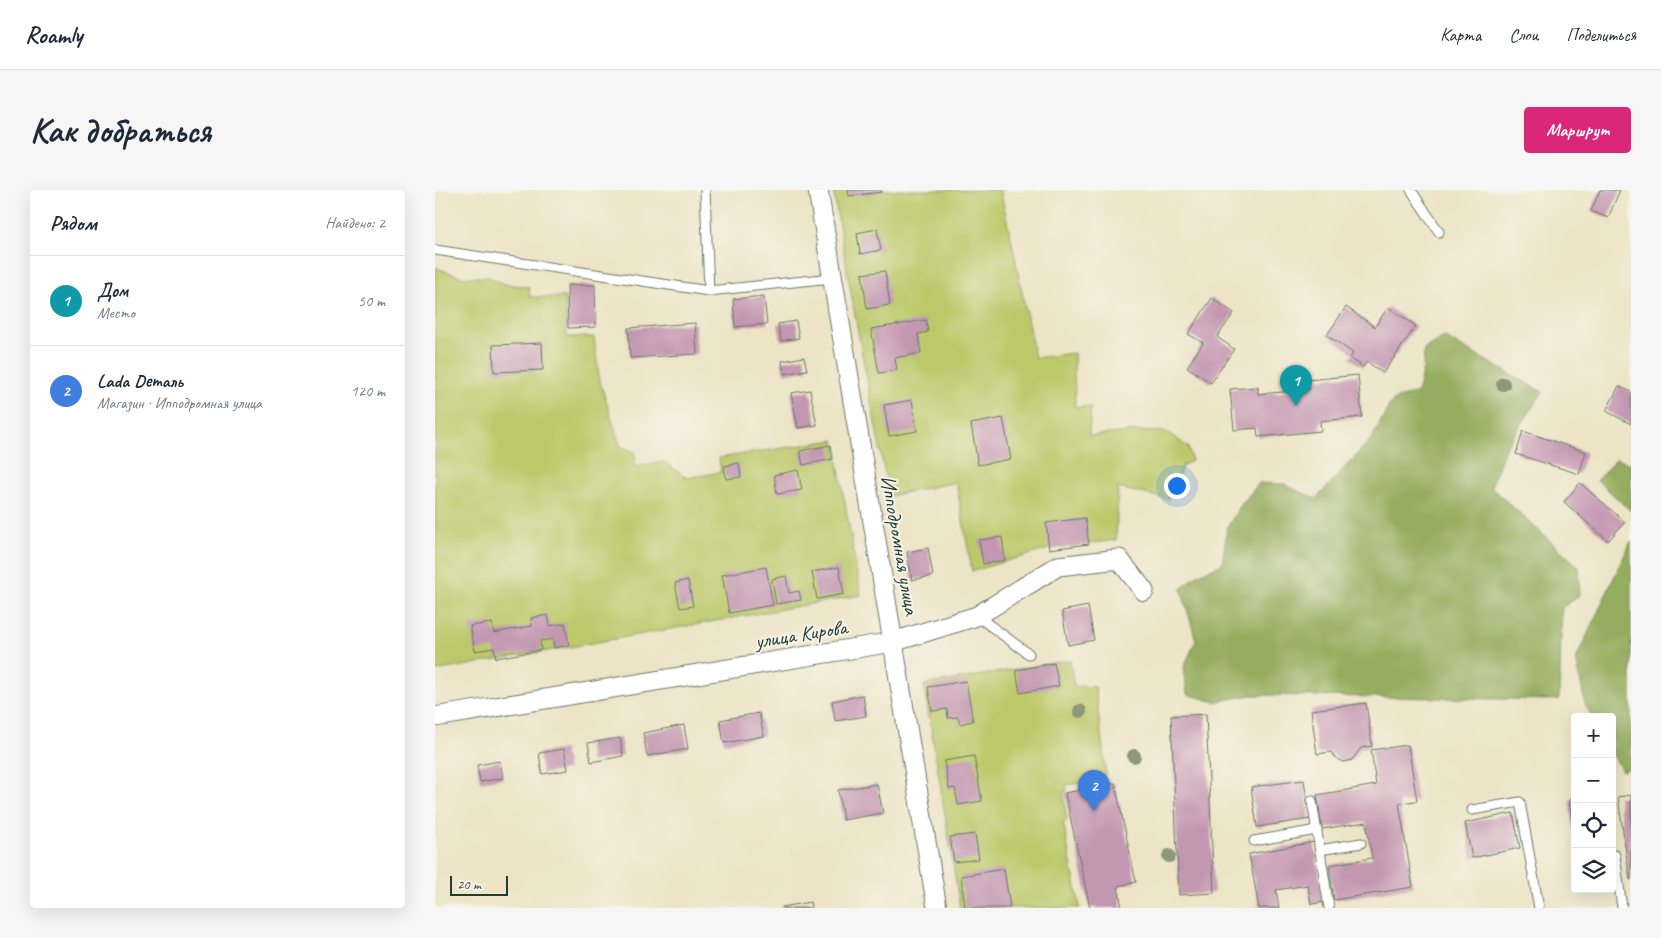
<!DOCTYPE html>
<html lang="ru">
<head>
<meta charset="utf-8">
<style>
	:root { --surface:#fff; --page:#f6f6f7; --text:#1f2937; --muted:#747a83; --line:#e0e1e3; --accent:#db2777 }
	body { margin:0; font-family:Caveat,sans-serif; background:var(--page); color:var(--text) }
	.controls { position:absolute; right:15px; bottom:15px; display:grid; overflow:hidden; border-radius:5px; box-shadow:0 5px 20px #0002 }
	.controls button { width:45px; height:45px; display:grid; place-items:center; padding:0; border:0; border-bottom:1px solid var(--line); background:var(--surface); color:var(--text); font:25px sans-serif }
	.scale { position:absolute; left:15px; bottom:12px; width:58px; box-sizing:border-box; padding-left:5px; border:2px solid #1f3d34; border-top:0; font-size:14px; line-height:18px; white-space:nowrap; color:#1f3d34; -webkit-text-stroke:4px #f7f3e8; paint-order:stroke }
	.you { position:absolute; left:741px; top:295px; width:18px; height:18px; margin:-12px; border:4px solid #fff; border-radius:50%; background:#1a73e8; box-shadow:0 0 0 8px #1a73e833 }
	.badge { display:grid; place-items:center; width:32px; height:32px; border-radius:50%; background:var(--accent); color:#fff; font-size:16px; font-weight:700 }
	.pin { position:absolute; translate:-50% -41px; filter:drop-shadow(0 1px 2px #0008) }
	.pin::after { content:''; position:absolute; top:26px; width:18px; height:15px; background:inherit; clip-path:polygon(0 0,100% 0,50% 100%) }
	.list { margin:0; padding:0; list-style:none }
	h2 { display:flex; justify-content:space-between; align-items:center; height:65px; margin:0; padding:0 20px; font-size:21px }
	h2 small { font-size:16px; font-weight:400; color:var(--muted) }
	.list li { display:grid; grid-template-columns:32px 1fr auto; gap:15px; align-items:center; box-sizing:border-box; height:90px; padding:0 20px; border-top:1px solid var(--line) }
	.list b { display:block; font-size:19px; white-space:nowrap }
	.list p { margin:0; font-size:16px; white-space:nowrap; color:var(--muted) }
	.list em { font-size:16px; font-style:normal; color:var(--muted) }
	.icon { flex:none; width:28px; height:28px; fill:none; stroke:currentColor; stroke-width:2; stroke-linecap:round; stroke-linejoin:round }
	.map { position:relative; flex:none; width:1196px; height:718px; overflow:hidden; border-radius:5px }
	header { display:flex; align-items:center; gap:30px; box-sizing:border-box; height:70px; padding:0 25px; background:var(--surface); border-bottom:1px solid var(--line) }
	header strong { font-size:24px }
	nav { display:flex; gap:28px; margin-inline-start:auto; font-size:18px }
	.intro { display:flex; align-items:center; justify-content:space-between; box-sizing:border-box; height:120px; padding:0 30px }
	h1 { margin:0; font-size:35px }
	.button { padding:12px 22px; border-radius:5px; background:var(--accent); color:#fff; font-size:18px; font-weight:700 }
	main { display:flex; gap:30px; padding:0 30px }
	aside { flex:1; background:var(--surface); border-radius:5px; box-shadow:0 5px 20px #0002 }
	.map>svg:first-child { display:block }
	.green { fill:#bcc96a; stroke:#6e834f }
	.forest { fill:#95ad5e; stroke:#5a7549 }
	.building { fill:#c396b1 }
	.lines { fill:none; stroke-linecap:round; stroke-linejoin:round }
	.lane-casing { stroke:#677767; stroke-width:11 }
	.street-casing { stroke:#677767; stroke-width:21 }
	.lane { stroke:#fff; stroke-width:9 }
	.street { stroke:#fff; stroke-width:19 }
	.tree { fill:#8c987b }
	.labels { text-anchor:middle; stroke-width:4; stroke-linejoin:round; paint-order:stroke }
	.street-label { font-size:21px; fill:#1f3d34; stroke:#f7f3e8 }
</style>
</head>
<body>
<header>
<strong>Roamly</strong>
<nav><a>Карта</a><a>Слои</a><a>Поделиться</a></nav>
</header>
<div class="intro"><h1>Как добраться</h1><a class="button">Маршрут</a></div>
<main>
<aside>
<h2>Рядом<small>Найдено: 2</small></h2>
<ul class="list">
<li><span class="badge" style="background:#0f9aa8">1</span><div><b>Дом</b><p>Место</p></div><em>50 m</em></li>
<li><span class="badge" style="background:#3f7fe0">2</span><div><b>Lada Dеталь</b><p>Магазин · Ипподромная улица</p></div><em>120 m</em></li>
</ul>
</aside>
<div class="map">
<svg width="1196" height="718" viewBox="0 0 1196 718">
	<rect width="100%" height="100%" fill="#f7f3e8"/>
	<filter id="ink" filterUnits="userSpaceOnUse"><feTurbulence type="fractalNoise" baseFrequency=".02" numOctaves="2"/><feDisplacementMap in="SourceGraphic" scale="10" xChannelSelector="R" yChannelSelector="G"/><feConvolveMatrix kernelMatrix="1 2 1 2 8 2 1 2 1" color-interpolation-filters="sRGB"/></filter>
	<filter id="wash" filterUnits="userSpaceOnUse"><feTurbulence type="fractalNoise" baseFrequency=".0096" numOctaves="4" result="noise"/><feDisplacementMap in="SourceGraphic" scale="20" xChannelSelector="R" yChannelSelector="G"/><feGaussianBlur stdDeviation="1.12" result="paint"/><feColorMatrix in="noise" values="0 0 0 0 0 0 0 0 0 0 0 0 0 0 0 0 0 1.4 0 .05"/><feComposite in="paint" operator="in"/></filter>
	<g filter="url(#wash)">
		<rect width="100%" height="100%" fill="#ece4c5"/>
		<g class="green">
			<path d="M398,0H565L578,57L600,168L639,163L640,217H656L654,246L703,241L732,242L753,257L757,271L748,275L733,309L683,298L681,350L614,359L537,381L521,292L454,306L422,137Z"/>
			<path d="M0,77L26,87H54L70,94L94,97L95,107H130L132,147H159L164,188L185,256L200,262V277L229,272L252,288L286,282L284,268L399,250L426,405L0,481Z"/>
			<path d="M635,470L639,496L660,497L671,584L666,586L667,590L631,595L632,601L628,602L632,630L628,632L645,718H525L489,495Z"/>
		</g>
		<g class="forest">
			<path d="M1009,147L1108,202L1070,259L1056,297L1144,377L1145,405L1127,418L1124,510L816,505L780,512L752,504L749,477L761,450L746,399L762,385L787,374L792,338L803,319L824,293L849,294L881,309L937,248L955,214L962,208L982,203L988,179L989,159Z"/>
			<path d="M1181,269L1196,274V321L1162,290Z"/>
			<path d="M1196,351V578L1187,581L1177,563V527H1157L1150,514L1141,469Z"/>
		</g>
		<g id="blocks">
			<g class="building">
				<path d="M413,0H446L447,2L414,6Z"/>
				<path d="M1165,0H1185L1173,28L1156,21Z"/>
				<path d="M442,39L446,60L425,64L422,43Z"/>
				<path d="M450,81L455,115L432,119L427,84Z"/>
				<path d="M132,95H160L161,137L133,138Z"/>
				<path d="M329,106L332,134L300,137L298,109Z"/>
				<path d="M777,108L799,123L782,147L799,159L776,193L752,177L768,153L753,144Z"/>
				<path d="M911,117L940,137L953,117L981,136L948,183L932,172L928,177L915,168L918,163L892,145Z"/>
				<path d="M491,130L493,142L483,144L486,163L460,168L462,180L444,183L436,139Z"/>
				<path d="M361,131L364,148L346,151L343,134Z"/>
				<path d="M260,133L262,164L195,168L193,138Z"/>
				<path d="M107,153L108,180L59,182L58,155Z"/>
				<path d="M369,167L372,180L349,184L347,171Z"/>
				<path d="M923,185L927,227L885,231L886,241L823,247L822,238L799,240L795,199L823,197V204L874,200L873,190Z"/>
				<path d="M1184,196L1196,202V234L1171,221Z"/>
				<path d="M375,200L382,235L363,238L356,203Z"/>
				<path d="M477,210L482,241L454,246L449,215Z"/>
				<path d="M568,228L576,269L543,275L536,234Z"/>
				<path d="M1088,241L1151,262L1144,284L1081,264Z"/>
				<path d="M395,255L398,269L368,275L365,261Z"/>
				<path d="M304,273L306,287L291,289L289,276Z"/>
				<path d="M363,280L367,300L342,304L339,285Z"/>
				<path d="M1145,293L1190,332L1173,351L1129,312Z"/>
				<path d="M650,328L654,354L614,359L611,333Z"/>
				<path d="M567,347L570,370L548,374L544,350Z"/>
				<path d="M493,358L498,386L477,390L472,362Z"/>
				<path d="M331,377L338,415L294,423L287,385Z"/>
				<path d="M404,377L409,404L382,409L377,382Z"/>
				<path d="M351,386L354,403L364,401L366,410L341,414L337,389Z"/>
				<path d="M253,390L258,416L245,418L240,393Z"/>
				<path d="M653,416L659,450L633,455L627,421Z"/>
				<path d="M113,425L115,436L130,433L134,455L119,458L118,449L105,451L106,460L61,468L59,458L40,461L35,436L57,433L59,443L97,436L96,428Z"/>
				<path d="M619,473L624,496L585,503L581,480Z"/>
				<path d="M531,491L538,531L525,534L523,527L513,528L512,519L497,521L493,497Z"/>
				<path d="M428,505L431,526L400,531L397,511Z"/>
				<path d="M931,513L937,556L926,558L917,570L909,572L902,569L896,562L882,564L876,520Z"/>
				<path d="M324,523L329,546L289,553L285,530Z"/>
				<path d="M771,524L779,703L744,705L736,526Z"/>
				<path d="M249,535L253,559L212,566L208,543Z"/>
				<path d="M185,548L188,566L156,572L153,553Z"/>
				<path d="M973,555L982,611L964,613L978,697L899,710L894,675L937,668L931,632L887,639L882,605L941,595L936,560Z"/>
				<path d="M129,559L133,580L107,584L104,563Z"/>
				<path d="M539,566L547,611L523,615L520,598L514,599L509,571Z"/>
				<path d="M65,571L68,588L45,592L42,575Z"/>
				<path d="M869,590L875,629L822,637L816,597Z"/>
				<path d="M680,593L701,692L683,696L687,718H655L630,603Z"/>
				<path d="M442,594L448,623L408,630L403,600Z"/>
				<path d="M1196,605V690H1195L1183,607Z"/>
				<path d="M1140,609V641L1138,642L1134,610Z"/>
				<path d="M1078,623L1085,658L1037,668L1030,633Z"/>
				<path d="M540,644L544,669L519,672L515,647Z"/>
				<path d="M879,652L889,712L876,714L873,695L841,700L844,718H824L814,664Z"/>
				<path d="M569,679L575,718H530L526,686Z"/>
				<path d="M375,712L376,718H347V717Z"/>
			</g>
		</g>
	</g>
	<g filter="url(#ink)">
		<use href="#blocks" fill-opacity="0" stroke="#677767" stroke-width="1"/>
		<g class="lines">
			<g class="lane-casing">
				<g id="lane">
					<path d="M270,0L274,101"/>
					<path d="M976,0L1004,42"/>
					<path d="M0,60L274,101L397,88"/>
					<path d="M542,426L594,464"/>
					<path d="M877,611L894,718"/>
					<path d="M1037,620L1085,612L1104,718"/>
					<path d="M819,651L882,640"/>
					<path d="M885,660L926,653"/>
					<path d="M1177,666L1180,665L1187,718"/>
				</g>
			</g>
			<g class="street-casing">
				<g id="street">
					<path d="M383,0L502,718"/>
					<path d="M0,527L458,452L542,426L623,376L684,369L709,401"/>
				</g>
			</g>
			<use href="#lane" class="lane"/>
			<use href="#street" class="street"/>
		</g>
		<g class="tree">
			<circle cx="1068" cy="194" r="7"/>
			<circle cx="645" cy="521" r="7"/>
			<circle cx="699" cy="566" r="7"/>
			<circle cx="734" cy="666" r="7"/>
		</g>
	</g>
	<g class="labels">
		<g class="street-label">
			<text transform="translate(465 355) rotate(80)" y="7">Ипподромная улица</text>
			<text transform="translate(366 444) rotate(-9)" y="7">улица Кирова</text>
		</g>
	</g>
</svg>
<div class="controls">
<button>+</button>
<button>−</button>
<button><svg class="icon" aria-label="locate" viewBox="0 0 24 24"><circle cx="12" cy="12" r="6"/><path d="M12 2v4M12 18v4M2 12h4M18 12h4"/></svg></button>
<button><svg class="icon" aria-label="layers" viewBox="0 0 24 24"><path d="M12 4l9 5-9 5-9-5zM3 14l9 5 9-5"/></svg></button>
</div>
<div class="scale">20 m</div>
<div class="you"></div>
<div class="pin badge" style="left:861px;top:216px;background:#0f9aa8">1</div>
<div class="pin badge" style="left:659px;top:621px;background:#3f7fe0">2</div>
</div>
</main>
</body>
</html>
